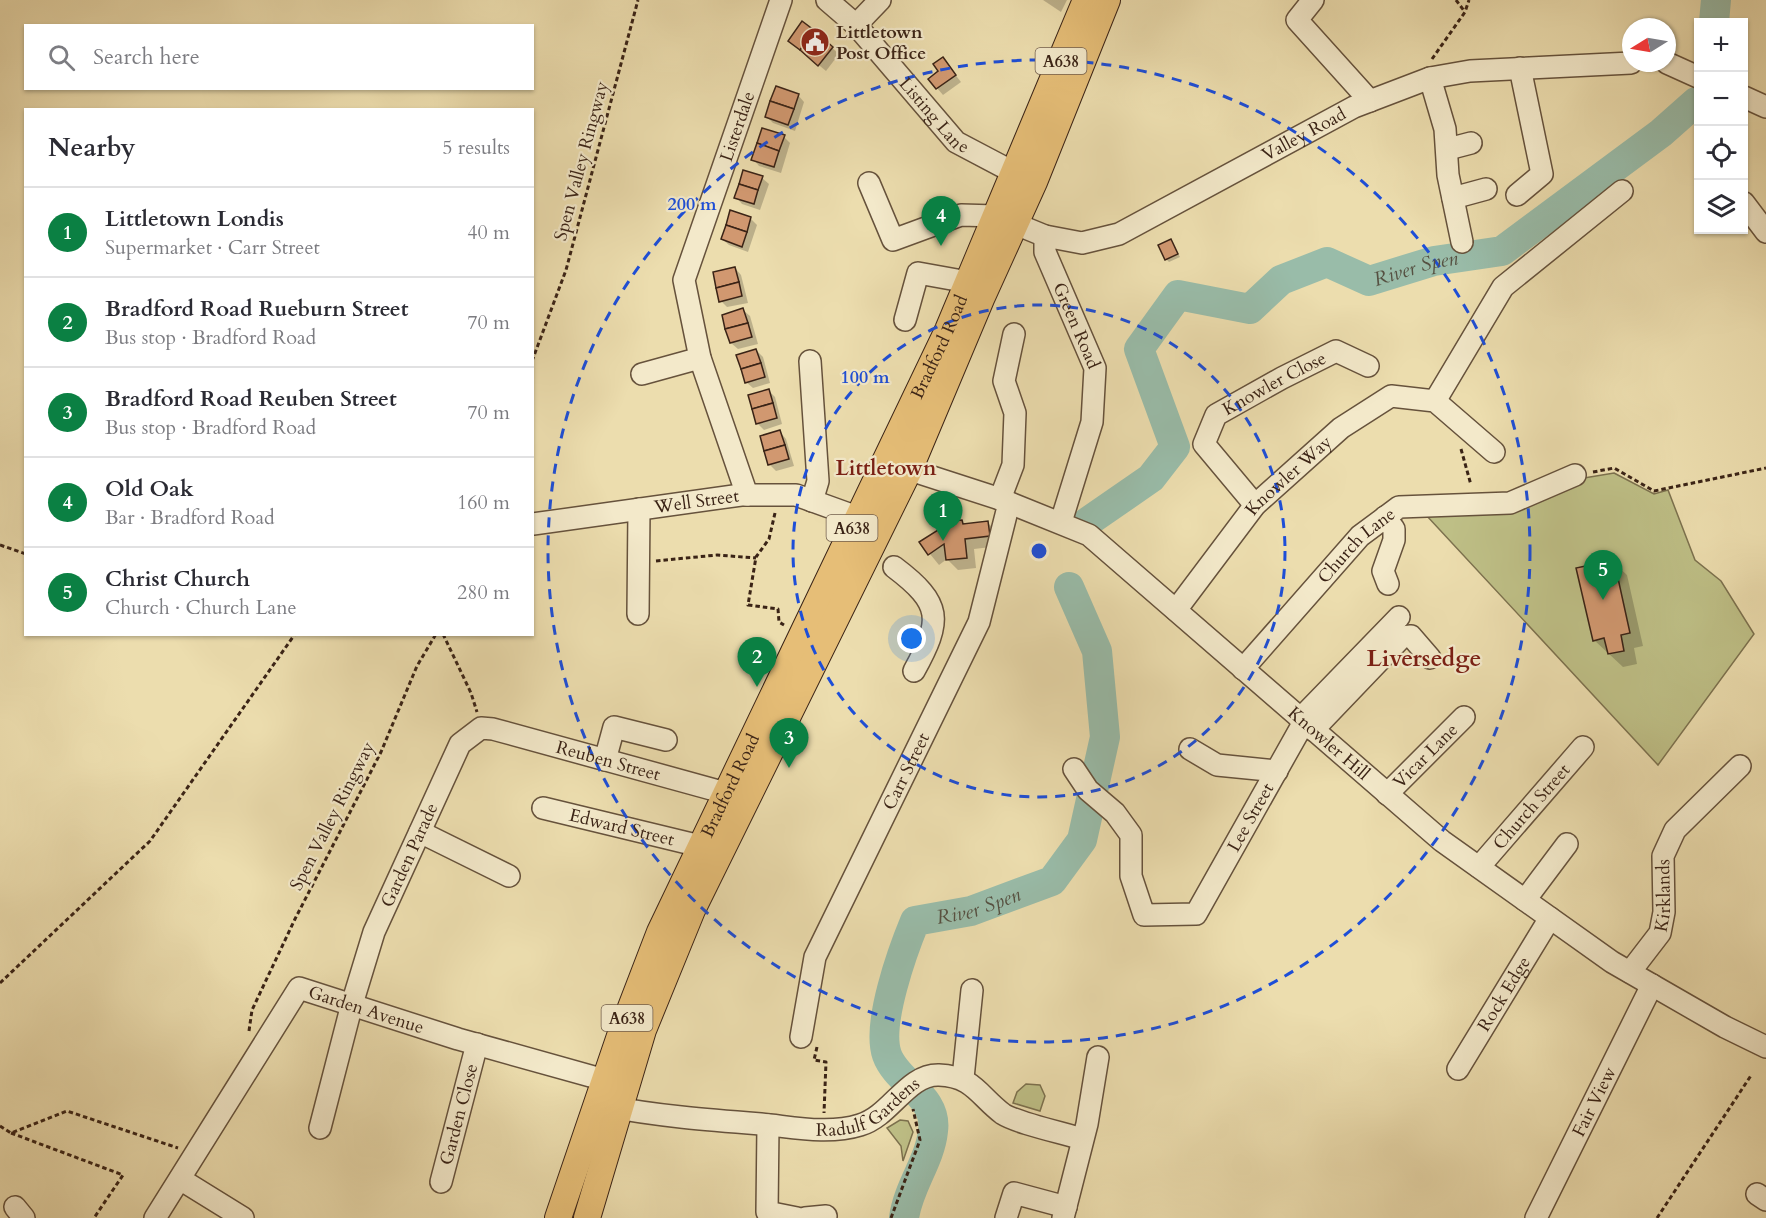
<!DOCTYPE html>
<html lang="en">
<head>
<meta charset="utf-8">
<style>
	:root { --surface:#fff; --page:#f7f7f7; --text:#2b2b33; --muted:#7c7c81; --line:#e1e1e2; --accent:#0b8043 }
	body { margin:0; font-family:Cardo,serif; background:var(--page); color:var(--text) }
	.controls { position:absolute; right:18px; top:18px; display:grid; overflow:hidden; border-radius:0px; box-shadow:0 2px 4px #0004 }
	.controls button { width:54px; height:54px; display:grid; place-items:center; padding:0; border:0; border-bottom:2px solid var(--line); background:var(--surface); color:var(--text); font:30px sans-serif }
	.compass { position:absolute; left:1622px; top:18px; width:54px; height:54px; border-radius:50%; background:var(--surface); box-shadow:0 2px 4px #0004; rotate:259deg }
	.you { position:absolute; left:912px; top:639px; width:21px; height:21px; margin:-15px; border:4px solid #fff; border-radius:50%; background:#1a73e8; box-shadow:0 0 0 9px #1a73e833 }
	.badge { display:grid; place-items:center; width:39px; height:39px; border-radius:50%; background:var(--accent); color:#fff; font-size:20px; font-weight:700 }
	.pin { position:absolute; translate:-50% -50px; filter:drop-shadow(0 2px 3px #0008) }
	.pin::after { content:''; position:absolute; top:32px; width:21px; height:18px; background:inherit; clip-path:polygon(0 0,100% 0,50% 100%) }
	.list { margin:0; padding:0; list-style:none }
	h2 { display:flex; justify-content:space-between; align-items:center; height:78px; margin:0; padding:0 24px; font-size:26px }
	h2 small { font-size:20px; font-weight:400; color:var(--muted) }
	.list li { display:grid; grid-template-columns:39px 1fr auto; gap:18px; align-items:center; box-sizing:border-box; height:90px; padding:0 24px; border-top:2px solid var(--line) }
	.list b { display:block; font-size:22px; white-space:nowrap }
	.list p { margin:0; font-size:20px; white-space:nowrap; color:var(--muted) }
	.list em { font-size:20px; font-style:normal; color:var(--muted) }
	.icon { flex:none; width:33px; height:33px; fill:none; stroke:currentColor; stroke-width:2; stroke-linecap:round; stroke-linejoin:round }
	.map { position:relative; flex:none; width:1766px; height:1218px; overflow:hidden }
	.search { position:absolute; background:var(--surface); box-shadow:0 2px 4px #0004; left:24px; top:24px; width:510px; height:66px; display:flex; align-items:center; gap:15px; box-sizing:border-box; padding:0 21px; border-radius:0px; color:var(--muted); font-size:22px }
	.panel { position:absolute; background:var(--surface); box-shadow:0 2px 4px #0004; left:24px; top:108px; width:510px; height:528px; border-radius:0px }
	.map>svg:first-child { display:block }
	.green { fill:#bebf86; stroke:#7c714e; stroke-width:1.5 }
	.shadow { fill:#0003 }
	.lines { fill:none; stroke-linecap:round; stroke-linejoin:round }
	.river { stroke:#99bca9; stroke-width:30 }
	.building { fill:#d19870; stroke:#3a2316; stroke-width:1.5 }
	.minor-casing { stroke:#66523c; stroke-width:24 }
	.major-casing { stroke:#3a2316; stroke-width:28 }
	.path { stroke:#3a2316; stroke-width:3; stroke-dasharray:4.5 3; stroke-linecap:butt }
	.minor { stroke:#f3e9ca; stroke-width:21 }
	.major { stroke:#e6be77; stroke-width:26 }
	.ring { fill:none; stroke:#1d4ed8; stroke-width:3; stroke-dasharray:10 8 }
	.labels { text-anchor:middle; stroke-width:4.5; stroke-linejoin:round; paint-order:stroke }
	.shield { fill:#f3e9ca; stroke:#725e4c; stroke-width:1.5 }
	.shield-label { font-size:16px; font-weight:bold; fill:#3a2316 }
	.poi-label { font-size:18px; font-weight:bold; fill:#3a2316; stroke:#f3e9ca; text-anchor:start }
	.street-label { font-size:18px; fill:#3a2316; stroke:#f3e9ca }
	.water-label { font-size:20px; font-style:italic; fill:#565142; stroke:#f3e9ca }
	.quarter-label { font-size:21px; font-weight:bold; fill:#7a1f14; stroke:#f3e9ca }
	.district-label { font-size:24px; font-weight:bold; fill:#7a1f14; stroke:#f3e9ca }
	.centre { fill:#1d4ed8; stroke:#f3e9ca; stroke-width:3 }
	.ring-label { font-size:18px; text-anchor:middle; font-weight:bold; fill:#1d4ed8; stroke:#f3e9ca; stroke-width:4.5; stroke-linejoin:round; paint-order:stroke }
</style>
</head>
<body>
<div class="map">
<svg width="1766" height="1218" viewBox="0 0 1766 1218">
	<rect width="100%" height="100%" fill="#ecddae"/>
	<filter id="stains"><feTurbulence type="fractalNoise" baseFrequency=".00333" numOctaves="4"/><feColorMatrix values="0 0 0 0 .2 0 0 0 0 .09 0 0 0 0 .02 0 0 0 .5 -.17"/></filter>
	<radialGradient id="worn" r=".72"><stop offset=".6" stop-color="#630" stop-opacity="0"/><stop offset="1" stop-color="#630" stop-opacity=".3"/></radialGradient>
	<g class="green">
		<path d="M1614,473L1654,494L1668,490L1695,560L1721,581L1754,634L1658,765L1426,515L1510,514L1578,479Z"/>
		<path d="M1026,1084L1040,1085L1045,1096L1040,1111L1013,1103L1017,1092Z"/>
		<path d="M900,1120L908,1121L913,1132L903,1161L901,1146L887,1128Z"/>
	</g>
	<g class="shadow">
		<path d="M1043,0H1067L1061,12Z"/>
		<path d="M790,41L832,48L839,54L826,71Z"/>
		<path d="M943,59L961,82L943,95L937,88Z"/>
		<path d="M798,95L804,102L795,131L773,123L767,117Z"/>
		<path d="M784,137L790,143L781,173L759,166L753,159Z"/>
		<path d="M762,178L769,184L760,210L742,204L736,197Z"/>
		<path d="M731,212L751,219L757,225L748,252L729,245L722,239Z"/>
		<path d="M1171,241L1180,257L1169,262L1166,259Z"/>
		<path d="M735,268L741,275L748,303L727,307L721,301Z"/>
		<path d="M743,310L750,316L758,344L738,349L731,343Z"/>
		<path d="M756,350L763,357L770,383L753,388L746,382Z"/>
		<path d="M769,391L775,397L782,424L764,430L757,423Z"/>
		<path d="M780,432L786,439L794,466L776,471L769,464Z"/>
		<path d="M962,522L965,525L988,523L998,533L1000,546L974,549L976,568L958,570L947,559L939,565L921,543Z"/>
		<path d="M1613,562L1627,575L1643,646L1634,648L1637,664L1623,667L1594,640Z"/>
	</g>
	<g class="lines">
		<g class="river">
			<path d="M1714,22L1716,0"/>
			<path id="s1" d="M1086,523L1151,478L1175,447L1139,349L1178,295L1250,309L1281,280L1327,262L1369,281L1434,261L1502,251L1661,133L1696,102"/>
			<path id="s2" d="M904,1218C908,1187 930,1161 933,1131C938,1096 897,1083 887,1055C876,1024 903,950 915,921L971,911L1052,881L1082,840L1105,737L1097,651L1069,587"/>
		</g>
	</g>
	<g class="building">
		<path d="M802,21L815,31L800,50L788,41Z"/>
		<path d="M815,31L833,47L818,66L800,50Z"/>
		<path d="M943,57L956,75L936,89L928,79L938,71L933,64Z"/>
		<path d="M776,86L799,94L794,109L770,101Z"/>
		<path d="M770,101L794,109L788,125L765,117Z"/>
		<path d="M762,128L785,135L779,151L757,143Z"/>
		<path d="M757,143L779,151L774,167L751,160Z"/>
		<path d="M743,170L763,176L758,190L739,184Z"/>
		<path d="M739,184L758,190L754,204L734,198Z"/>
		<path d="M730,210L751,217L747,232L726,225Z"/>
		<path d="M726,225L747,232L742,247L721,239Z"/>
		<path d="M1171,239L1178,254L1165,260L1158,245Z"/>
		<path d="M735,267L739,282L716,288L713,272Z"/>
		<path d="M739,282L742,296L719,302L716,288Z"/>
		<path d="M743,308L748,323L725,329L722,315Z"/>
		<path d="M748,323L752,337L730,343L725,329Z"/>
		<path d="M756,349L761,363L741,369L736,355Z"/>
		<path d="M761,363L765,377L745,383L741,369Z"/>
		<path d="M769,389L773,403L752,409L748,395Z"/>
		<path d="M773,403L777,418L756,424L752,409Z"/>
		<path d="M780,430L785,445L764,451L760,436Z"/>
		<path d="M785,445L789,459L768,465L764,451Z"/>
		<path d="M962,520L963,524L988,521L990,536L965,539L967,558L946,560L944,544L928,555L919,542L943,527L942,522Z"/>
		<path d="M1614,560L1630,633L1621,635L1624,651L1608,654L1604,638L1593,641L1576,568Z"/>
	</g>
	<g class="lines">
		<g class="minor-casing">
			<g id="minor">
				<path id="s3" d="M827,0L856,25L956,142L1028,180"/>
				<path d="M1313,0L1297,20L1370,101"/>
				<path d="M856,25L880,0"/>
				<path d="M1667,63L1698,77"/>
				<path d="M1430,78L1445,129L1448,175L1462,242"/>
				<path d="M1744,97L1766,107"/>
				<path d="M1448,149L1471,143"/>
				<path id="s4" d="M869,183L893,240L961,215L996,216L1045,236L1082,243L1119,234L1354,107L1430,78L1470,71L1631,63"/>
				<path d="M1517,195L1542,174L1520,68"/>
				<path d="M1453,198L1486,189"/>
				<path d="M1744,203L1766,232"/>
				<path id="s5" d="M1045,236V252L1095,368L1092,422L1061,522"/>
				<path d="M905,320L918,273L968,282"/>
				<path d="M810,361L818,481L812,501"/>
				<path d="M642,374L700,358"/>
				<path d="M1435,401L1503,287L1622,191"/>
				<path id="s6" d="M895,465L1000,499L1089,535L1442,841L1612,962L1725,1027L1766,1047"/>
				<path id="s7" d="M747,495L700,358L684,280L781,0"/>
				<path d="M1000,499L1013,465L1015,413L1004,381L1014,334"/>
				<path id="s8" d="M1255,505L1204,444L1216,415L1282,378L1336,351L1368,366"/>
				<path d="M1385,517L1394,529V540L1383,571L1388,584"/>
				<path id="s9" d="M533,524L741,495H796L857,517"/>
				<path d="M894,567C943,604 942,620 914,671"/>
				<path id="s10" d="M1176,610L1255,505L1341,428L1391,396L1435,401L1494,452"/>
				<path d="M638,614L639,509"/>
				<path id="s11" d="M1243,669L1360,536L1399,507L1510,503L1575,475"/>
				<path d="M1300,719L1399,617"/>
				<path d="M1313,730L1402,637L1411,636L1430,658"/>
				<path d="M1190,749L1217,765L1277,771"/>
				<path d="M605,760L614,727L666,740"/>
				<path id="s12" d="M1074,769L1088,790L1115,813L1131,835V876L1144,915L1196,914L1304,722"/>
				<path id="s13" d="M1387,794L1464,717"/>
				<path id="s14" d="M543,808L700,846"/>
				<path d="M420,832L509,876"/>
				<path id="s15" d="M1479,867L1583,747"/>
				<path d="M1525,900L1567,844"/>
				<path id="s16" d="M1630,972L1660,933L1664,912L1663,856L1675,830L1740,766"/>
				<path id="s17" d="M801,1037L815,957L979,622L1009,503"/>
				<path id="s18" d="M1458,1069L1550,918"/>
				<path d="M963,1078L972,990"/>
				<path id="s19" d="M606,1106C657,1116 709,1120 761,1124C793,1127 828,1135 860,1125C891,1116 907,1074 939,1075C973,1076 979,1096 1003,1114C1017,1123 1063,1133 1082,1139"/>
				<path d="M768,1125L767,1212L797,1218"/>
				<path id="s20" d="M320,1128L352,1004L374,932L460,744L481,728L493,729L726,793"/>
				<path d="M180,1179L243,1218"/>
				<path id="s21" d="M441,1182L477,1044"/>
				<path d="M1757,1194L1766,1200"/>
				<path d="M15,1207L24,1218"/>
				<path id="s22" d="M155,1218L299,988L458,1039L619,1084"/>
				<path d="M805,1218L826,1216"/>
				<path d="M1006,1218L1014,1193L1066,1207"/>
				<path d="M1063,1218L1087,1124L1098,1057"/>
				<path id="s23" d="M1536,1218L1652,985"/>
			</g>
		</g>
		<g class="major-casing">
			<g id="major">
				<path id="s24" d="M558,1218L620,1036L660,932L948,330L1086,0"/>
				<path d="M587,1218L643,1030L692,910L909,470L981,299L1034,182L1107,0"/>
			</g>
		</g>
		<g class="path">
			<path d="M1456,0L1465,12"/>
			<path d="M1432,59L1465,12L1469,0"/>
			<path d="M532,361L566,270L638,0"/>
			<path d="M1461,449L1471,485"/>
			<path d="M1593,472L1614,468L1654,491L1766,468"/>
			<path d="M775,513L769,539L756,557L748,605L778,609L779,622L784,625"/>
			<path d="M0,545L26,554"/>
			<path d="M656,561L717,555L756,558"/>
			<path d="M443,634L471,693L477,712"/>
			<path d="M0,983L150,841L295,634"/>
			<path d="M249,1031L252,1010L295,919L381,752L417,666L436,634"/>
			<path d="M817,1047L814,1060L826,1062L824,1113"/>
			<path d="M0,1126L11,1133L67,1111L178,1148"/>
			<path d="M11,1133L123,1175L94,1218"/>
			<path d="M891,1218L920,1140L913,1109"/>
			<path d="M1657,1218L1752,1074"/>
		</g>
		<use href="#minor" class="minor"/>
		<use href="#major" class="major"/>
	</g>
	<g class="ring">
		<circle cx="1039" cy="551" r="246"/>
		<circle cx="1039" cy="551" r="491"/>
	</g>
	<defs>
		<g id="civic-disc" transform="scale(1.5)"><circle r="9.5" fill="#8f2418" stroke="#f3e9ca"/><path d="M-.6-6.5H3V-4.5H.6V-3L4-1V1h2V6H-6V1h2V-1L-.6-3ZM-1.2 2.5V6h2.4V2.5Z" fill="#fff"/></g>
	</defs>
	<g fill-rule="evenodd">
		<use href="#civic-disc" x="815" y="42"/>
	</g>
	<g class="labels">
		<g class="shield">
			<rect x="1035.5" y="48" width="51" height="26" rx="4.5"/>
			<rect x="826.5" y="515" width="51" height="26" rx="4.5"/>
			<rect x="601.5" y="1005" width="51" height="26" rx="4.5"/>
		</g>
		<g class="shield-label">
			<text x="1061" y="67">A638</text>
			<text x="852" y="534">A638</text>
			<text x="627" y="1024">A638</text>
		</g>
		<g class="poi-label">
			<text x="836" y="38">Littletown<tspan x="836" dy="21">Post Office</tspan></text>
		</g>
		<g class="street-label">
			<text dy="6" stroke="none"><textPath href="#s3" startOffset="158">Listing Lane</textPath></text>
			<text dy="6" stroke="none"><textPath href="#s7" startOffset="387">Listerdale</textPath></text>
			<text dy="6" stroke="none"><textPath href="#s4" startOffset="508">Valley Road</textPath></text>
			<text transform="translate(581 161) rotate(-75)" y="6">Spen Valley Ringway</text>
			<text dy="6" stroke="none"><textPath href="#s5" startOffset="96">Green Road</textPath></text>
			<text dy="6" stroke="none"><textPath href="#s24" startOffset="952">Bradford Road</textPath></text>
			<text dy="6" stroke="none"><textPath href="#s8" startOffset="177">Knowler Close</textPath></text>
			<text dy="6" stroke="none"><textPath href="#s10" startOffset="176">Knowler Way</textPath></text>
			<text dy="6" stroke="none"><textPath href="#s9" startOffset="165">Well Street</textPath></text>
			<text dy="6" stroke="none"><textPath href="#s11" startOffset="168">Church Lane</textPath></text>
			<text dy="6" stroke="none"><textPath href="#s6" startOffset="524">Knowler Hill</textPath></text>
			<text dy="6" stroke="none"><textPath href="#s13" startOffset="54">Vicar Lane</textPath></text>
			<text dy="6" stroke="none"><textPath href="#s20" startOffset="568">Reuben Street</textPath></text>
			<text dy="6" stroke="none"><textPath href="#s17" startOffset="288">Carr Street</textPath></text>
			<text dy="6" stroke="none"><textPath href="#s24" startOffset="466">Bradford Road</textPath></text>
			<text dy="6" stroke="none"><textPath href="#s15" startOffset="80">Church Street</textPath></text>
			<text transform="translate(332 816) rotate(-63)" y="6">Spen Valley Ringway</text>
			<text dy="6" stroke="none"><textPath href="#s12" startOffset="333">Lee Street</textPath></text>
			<text dy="6" stroke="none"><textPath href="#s14" startOffset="81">Edward Street</textPath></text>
			<text dy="6" stroke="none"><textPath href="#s20" startOffset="288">Garden Parade</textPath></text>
			<text dy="6" stroke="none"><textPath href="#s16" startOffset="87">Kirklands</textPath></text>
			<text dy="6" stroke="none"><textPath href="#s18" startOffset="88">Rock Edge</textPath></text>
			<text dy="6" stroke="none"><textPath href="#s22" startOffset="342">Garden Avenue</textPath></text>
			<text dy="6" stroke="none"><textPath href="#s23" startOffset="130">Fair View</textPath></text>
			<text dy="6" stroke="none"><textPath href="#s19" startOffset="270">Radulf Gardens</textPath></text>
			<text dy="6" stroke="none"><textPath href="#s21" startOffset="70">Garden Close</textPath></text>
		</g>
		<g class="water-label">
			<text dy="7" stroke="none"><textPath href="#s1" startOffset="549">River Spen</textPath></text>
			<text dy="7" stroke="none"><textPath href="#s2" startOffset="388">River Spen</textPath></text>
		</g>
		<g class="quarter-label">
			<text x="886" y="475">Littletown</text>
		</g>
		<g class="district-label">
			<text x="1424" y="666">Liversedge</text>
		</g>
	</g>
	<circle cx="1039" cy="551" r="9" class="centre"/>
	<g class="ring-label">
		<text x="692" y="210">200 m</text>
		<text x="865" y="383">100 m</text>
	</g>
	<rect width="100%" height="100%" filter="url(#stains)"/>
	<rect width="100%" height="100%" fill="url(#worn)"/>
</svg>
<div class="controls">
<button>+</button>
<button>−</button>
<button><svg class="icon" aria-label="locate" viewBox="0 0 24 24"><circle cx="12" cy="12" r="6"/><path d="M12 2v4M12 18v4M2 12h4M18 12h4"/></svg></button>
<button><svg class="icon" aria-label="layers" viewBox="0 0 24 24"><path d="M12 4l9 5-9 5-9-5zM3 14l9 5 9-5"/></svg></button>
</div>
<svg class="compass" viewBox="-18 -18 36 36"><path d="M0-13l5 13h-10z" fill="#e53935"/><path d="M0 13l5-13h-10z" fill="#7c7c81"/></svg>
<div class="you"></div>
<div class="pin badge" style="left:943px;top:541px">1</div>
<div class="pin badge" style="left:757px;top:687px">2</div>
<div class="pin badge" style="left:789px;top:768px">3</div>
<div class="pin badge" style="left:941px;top:246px">4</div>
<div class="pin badge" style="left:1603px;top:600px">5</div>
<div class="search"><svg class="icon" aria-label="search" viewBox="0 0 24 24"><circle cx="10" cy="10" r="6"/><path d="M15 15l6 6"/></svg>Search here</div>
<section class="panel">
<h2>Nearby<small>5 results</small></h2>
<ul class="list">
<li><span class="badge">1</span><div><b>Littletown Londis</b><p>Supermarket · Carr Street</p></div><em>40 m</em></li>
<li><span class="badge">2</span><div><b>Bradford Road Rueburn Street</b><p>Bus stop · Bradford Road</p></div><em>70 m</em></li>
<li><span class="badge">3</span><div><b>Bradford Road Reuben Street</b><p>Bus stop · Bradford Road</p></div><em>70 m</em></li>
<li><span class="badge">4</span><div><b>Old Oak</b><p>Bar · Bradford Road</p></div><em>160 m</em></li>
<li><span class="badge">5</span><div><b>Christ Church</b><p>Church · Church Lane</p></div><em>280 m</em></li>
</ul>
</section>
</div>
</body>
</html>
